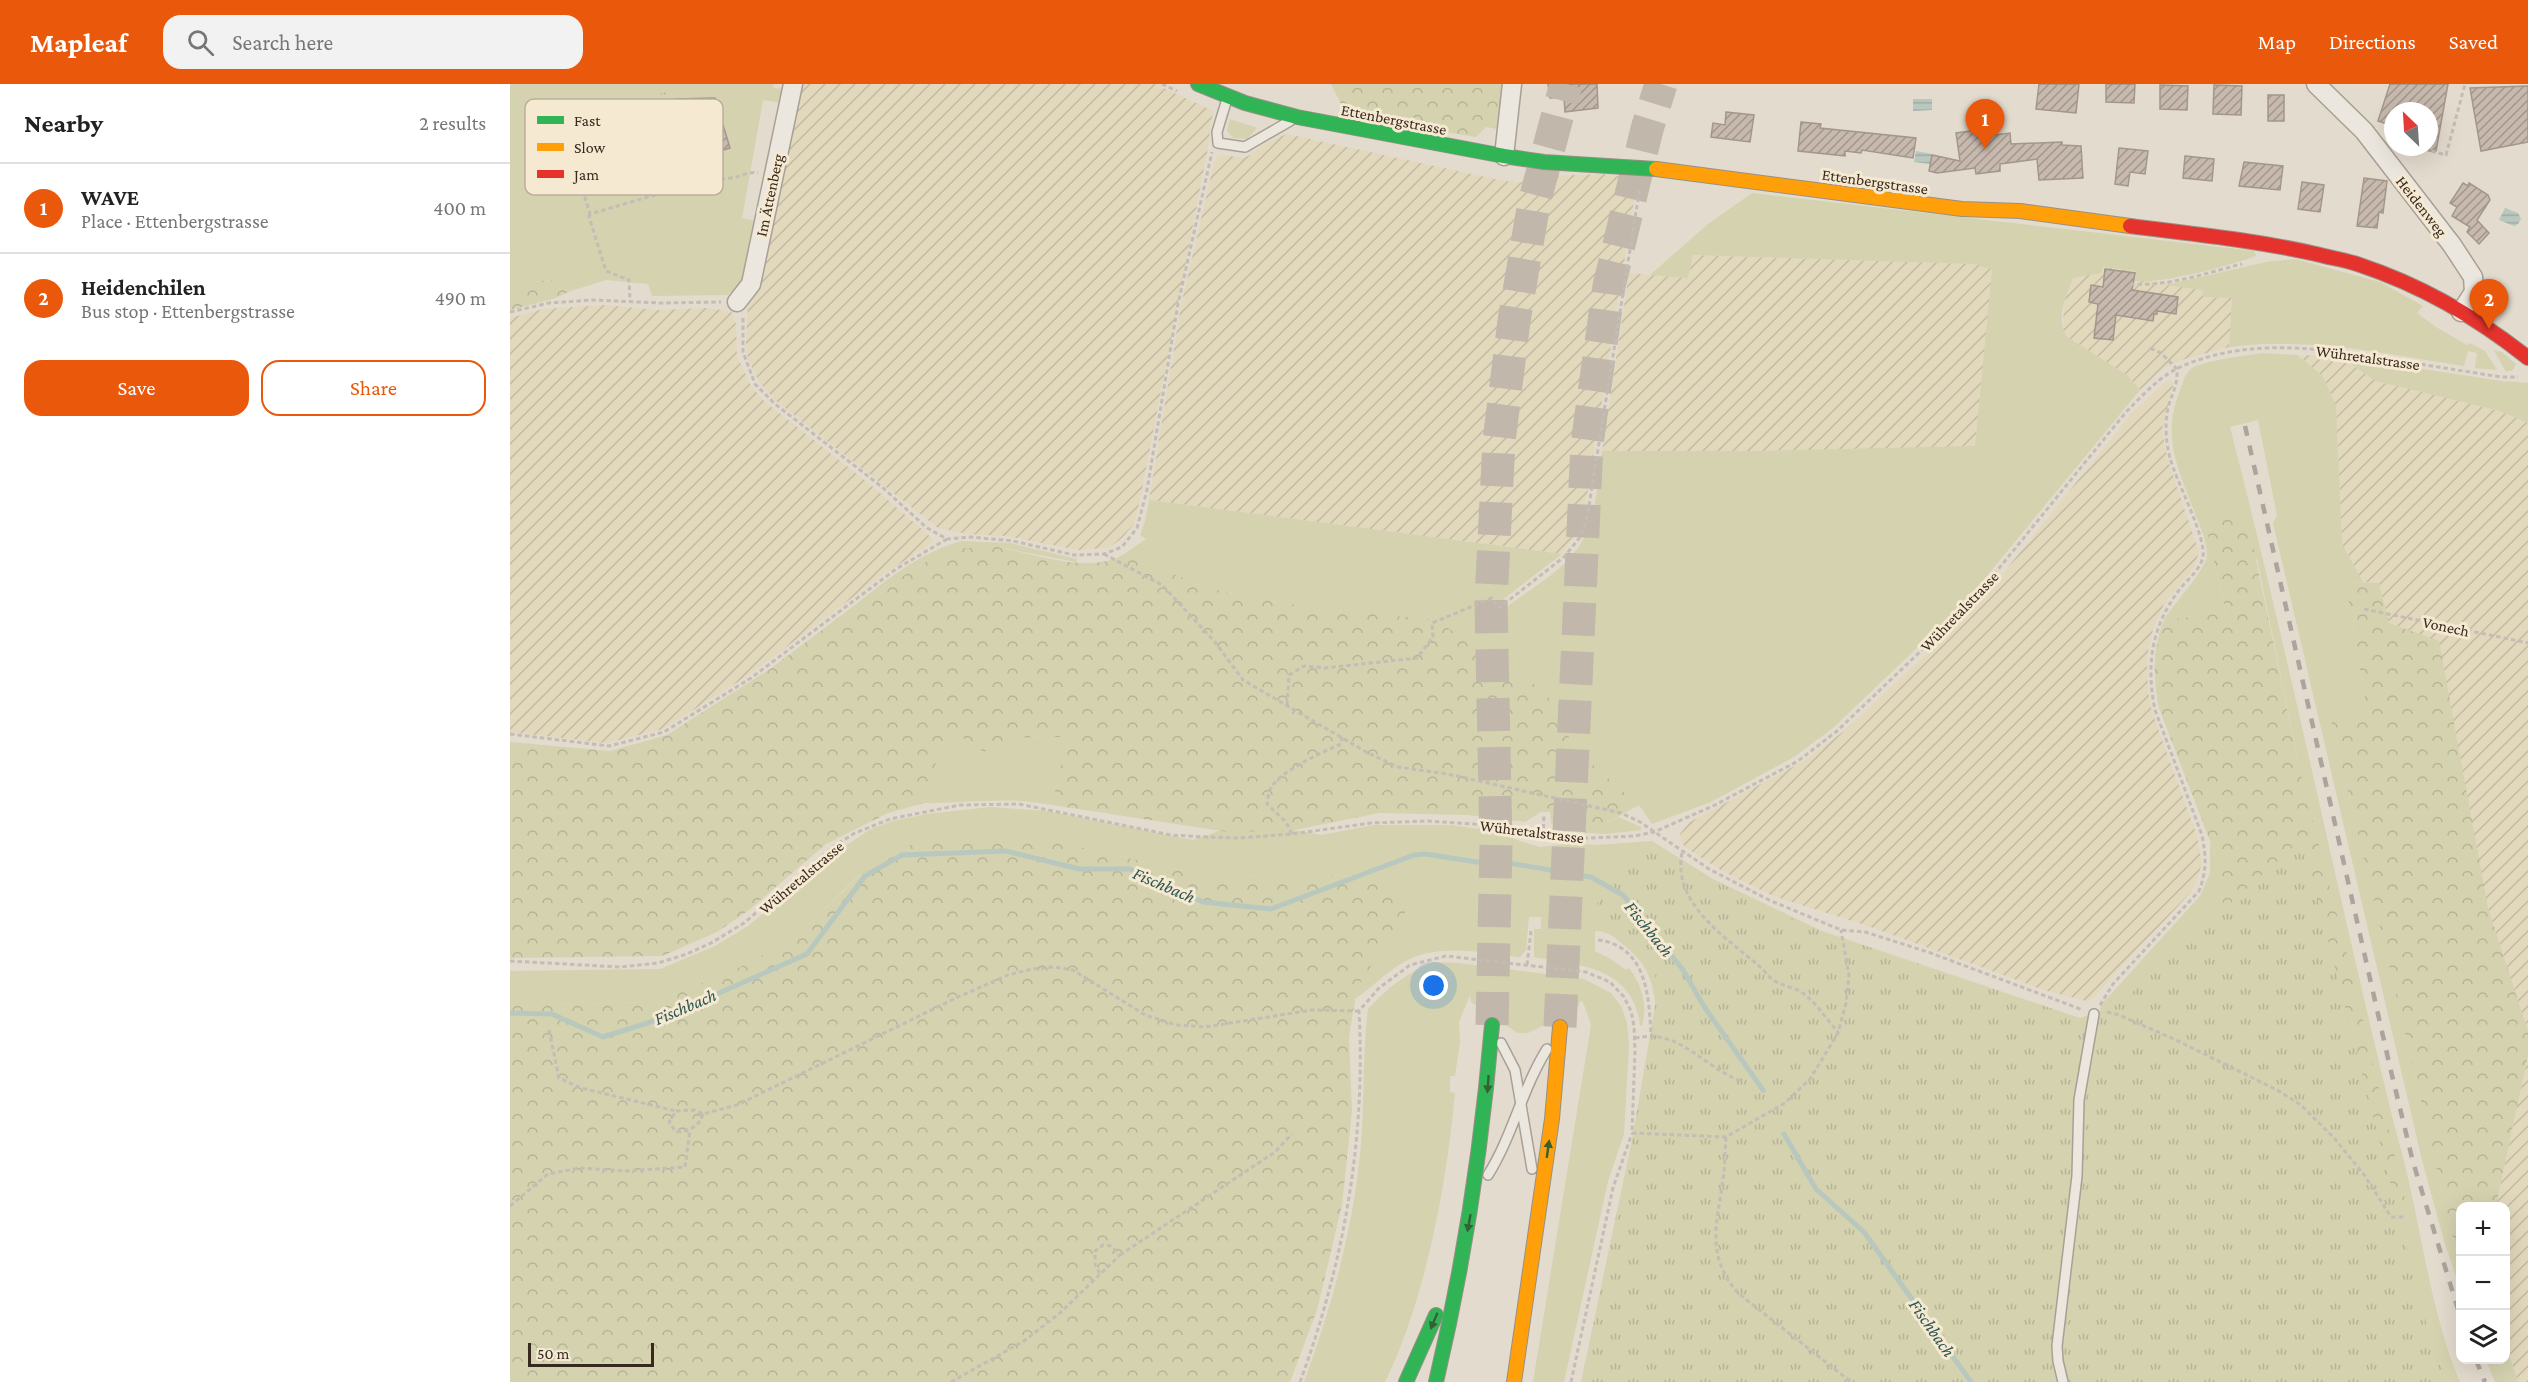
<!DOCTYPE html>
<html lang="en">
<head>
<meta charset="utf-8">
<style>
	:root { --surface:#fff; --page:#f2f2f2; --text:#222; --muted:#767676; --line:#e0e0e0; --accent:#ea580c }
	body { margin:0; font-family:"Crimson Pro",serif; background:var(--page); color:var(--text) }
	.controls { position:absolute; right:18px; bottom:18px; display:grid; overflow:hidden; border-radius:12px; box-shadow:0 6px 24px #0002 }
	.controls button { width:54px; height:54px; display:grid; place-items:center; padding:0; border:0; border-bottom:2px solid var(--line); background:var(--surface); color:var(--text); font:30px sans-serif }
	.compass { position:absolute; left:1874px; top:18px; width:54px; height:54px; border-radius:50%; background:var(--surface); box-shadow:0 6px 24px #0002; rotate:335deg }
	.scale { position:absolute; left:18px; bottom:15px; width:126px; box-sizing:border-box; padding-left:6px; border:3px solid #37291e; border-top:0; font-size:16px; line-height:21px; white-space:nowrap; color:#37291e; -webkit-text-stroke:4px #f5e9d2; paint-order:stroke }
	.you { position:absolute; left:924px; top:902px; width:21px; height:21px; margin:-15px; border:4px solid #fff; border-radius:50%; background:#1a73e8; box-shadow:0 0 0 9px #1a73e833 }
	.badge { display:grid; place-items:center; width:39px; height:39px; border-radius:50%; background:var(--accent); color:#fff; font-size:20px; font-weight:700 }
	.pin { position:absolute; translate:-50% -50px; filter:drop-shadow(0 2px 3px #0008) }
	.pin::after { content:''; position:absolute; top:32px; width:21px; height:18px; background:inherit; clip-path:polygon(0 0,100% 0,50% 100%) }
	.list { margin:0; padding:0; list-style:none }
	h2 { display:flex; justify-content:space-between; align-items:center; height:78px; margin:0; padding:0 24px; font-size:26px }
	h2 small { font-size:20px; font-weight:400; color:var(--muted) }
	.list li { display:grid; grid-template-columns:39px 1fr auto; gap:18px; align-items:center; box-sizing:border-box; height:90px; padding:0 24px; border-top:2px solid var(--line) }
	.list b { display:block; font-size:22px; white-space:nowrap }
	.list p { margin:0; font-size:20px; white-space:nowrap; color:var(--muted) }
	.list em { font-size:20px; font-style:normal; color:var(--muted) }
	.actions { display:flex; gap:12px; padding:18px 24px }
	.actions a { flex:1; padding:14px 0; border:2px solid var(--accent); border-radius:18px; text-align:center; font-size:21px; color:var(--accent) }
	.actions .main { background:var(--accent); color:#fff }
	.icon { flex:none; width:33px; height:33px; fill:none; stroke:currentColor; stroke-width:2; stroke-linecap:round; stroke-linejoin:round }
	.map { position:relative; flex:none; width:2018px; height:1298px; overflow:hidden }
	header { display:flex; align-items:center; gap:36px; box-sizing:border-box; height:84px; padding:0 30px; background:var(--accent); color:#fff }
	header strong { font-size:28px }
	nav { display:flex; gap:33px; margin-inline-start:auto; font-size:21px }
	.search { width:420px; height:54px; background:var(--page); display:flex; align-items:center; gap:15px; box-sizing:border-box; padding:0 21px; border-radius:18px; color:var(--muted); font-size:22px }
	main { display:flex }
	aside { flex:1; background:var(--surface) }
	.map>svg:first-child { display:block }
	.farmland { fill:url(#farmland-furrows) }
	.grass { fill:#d4d2af }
	.forest { fill:url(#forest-crowns) }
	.park { fill:url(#park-tufts) }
	.water { fill:url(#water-rules) }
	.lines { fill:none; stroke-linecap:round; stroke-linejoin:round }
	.stream { stroke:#b8c8be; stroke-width:5 }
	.building { fill:url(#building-hatch); stroke:#a3978c; stroke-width:1.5 }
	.highway-tunnel { stroke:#c1b7aa; stroke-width:33; stroke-dasharray:33 16; stroke-linecap:butt }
	.lane-casing { stroke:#a8a096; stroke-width:12 }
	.street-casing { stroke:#a8a096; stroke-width:21 }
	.fast-casing { stroke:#989086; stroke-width:16 }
	.slow-casing { stroke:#989086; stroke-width:16 }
	.jam-casing { stroke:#989086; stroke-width:16 }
	.path { stroke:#c4bdb5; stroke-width:3; stroke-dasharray:4.5 3; stroke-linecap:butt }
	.lane { stroke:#ece7de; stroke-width:9 }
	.street { stroke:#ece7de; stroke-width:18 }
	.fast { stroke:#30b455; stroke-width:14 }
	.slow { stroke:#ff9f0a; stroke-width:14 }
	.jam { stroke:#e5322d; stroke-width:14 }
	.rail { stroke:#aba59e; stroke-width:4.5; stroke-dasharray:10 10; stroke-linecap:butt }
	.oneway { fill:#346134 }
	.labels { text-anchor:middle; stroke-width:6; stroke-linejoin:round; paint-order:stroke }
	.street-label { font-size:16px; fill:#37291e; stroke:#f5e9d2 }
	.water-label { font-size:18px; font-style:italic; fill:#2d5652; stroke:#f5e9d2 }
	.key { fill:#f5e9d2; stroke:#bcaf9c; stroke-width:1.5 }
	.key-label { font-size:16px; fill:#37291e }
</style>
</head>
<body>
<header>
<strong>Mapleaf</strong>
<div class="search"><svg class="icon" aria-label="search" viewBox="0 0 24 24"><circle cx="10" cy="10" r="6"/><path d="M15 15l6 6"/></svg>Search here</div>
<nav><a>Map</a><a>Directions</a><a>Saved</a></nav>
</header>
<main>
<aside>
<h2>Nearby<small>2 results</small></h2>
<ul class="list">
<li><span class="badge">1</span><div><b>WAVE</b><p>Place · Ettenbergstrasse</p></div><em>400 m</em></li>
<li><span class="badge">2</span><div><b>Heidenchilen</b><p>Bus stop · Ettenbergstrasse</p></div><em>490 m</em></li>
</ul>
<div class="actions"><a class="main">Save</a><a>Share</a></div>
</aside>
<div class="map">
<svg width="2018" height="1298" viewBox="0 0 2018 1298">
	<defs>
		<pattern id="farmland-furrows" width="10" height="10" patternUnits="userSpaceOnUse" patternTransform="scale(1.5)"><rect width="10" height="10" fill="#e2d9bd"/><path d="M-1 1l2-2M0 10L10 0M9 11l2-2" fill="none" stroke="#c2baa2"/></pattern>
		<pattern id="forest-crowns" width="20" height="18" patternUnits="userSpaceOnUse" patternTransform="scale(1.5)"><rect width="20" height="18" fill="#d4d2af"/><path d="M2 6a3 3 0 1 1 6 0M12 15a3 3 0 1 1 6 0" fill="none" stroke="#b7b496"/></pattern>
		<pattern id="park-tufts" width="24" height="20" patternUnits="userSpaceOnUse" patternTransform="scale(1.5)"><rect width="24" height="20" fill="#d4d2af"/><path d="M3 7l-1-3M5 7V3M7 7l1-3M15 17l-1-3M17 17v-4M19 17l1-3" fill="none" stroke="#b7b496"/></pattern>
		<pattern id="water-rules" width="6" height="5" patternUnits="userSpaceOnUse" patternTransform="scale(1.5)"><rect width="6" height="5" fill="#b8c8be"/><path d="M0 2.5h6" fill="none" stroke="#9faca3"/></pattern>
		<pattern id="building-hatch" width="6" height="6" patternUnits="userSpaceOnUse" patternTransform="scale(1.5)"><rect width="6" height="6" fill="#c7b9ad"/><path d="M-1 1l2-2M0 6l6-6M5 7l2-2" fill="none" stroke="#a2968c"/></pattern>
	</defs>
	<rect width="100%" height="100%" fill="#e3dbcd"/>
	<g class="farmland">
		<path d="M292,0H645L703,27L697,69L630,416L624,440L612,454L599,464L569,466L496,452L457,450L428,444L266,317L249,298L238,275L236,259L238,217Z"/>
		<path d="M777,50L994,97L1039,100L1043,92L1091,90L1124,94V117L1074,430L1067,448L1052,470L639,416L671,221L704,79L708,73L713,71L733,74L740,71L759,57Z"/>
		<path d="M1183,171L1466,180L1483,186L1465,363L1249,367H1092L1119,189L1178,194Z"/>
		<path d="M1592,183L1626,187L1627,195L1693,206V213L1722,214L1719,263L1675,275L1654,284L1630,306L1617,291L1557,253L1553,247L1554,218L1563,193L1591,189Z"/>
		<path d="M94,221L148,226L195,224L221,227L226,240L227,272L241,302L253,316L362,402L422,454V459L374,490L239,591L153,645L97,659L0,648V234L33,225Z"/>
		<path d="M1787,271L1829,272L1866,297L1990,327L2018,339V947L1879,539L1869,499L1853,498L1832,460L1826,322L1813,292Z"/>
		<path d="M1656,297H1662L1663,302L1652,345L1657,374L1689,468L1684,484L1654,520L1643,545L1637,573L1638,607L1642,628L1687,752L1692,779L1686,799L1681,808L1583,914L1576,917L1534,906L1358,842L1263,812L1212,787L1175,763L1171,757L1170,750L1178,739L1290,679L1334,647L1428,559L1491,492L1621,330Z"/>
		<path d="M2018,971V1298H2008L1996,1261V1122H1986Z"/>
	</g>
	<g class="grass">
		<path d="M0,0H264L263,4L275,5L273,19L253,16L232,134L249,138L237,195L217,211L142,212L138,200L96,196L61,207L46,204L41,196L0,201Z"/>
		<path d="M720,35L747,44L737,55L723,54L717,47Z"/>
		<path d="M1242,109L1744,167L1746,172C1718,182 1653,200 1625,197L1626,187L1593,183L1591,189L1563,194C1556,211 1545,236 1557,253L1617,291L1630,306L1457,516L1323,644L1284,673L1201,718L1142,740L1129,721L1065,665L1036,608L924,535L812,526L697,504L614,470L636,455L630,451L635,437L639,416L1052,470L986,521L991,527C1019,505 1062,484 1076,449C1087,424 1088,394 1092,367H1249L1465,362L1482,186L1465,180L1183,171L1178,194L1140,191L1198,140Z"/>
		<path d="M1785,175L1870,198L1913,222L1907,229L1926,243L1957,261L1960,259L1975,267L1987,286L1965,284L1967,269L1958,267L1954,282C1872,269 1802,253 1719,263L1722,214L1693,213V206L1656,201L1756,178Z"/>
		<path d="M1984,266L1992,268L2006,280L2003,286L1996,288Z"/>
		<path d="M1752,269L1787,271L1813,292L1826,322L1832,460L1853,498H1835L1857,626L1821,636L1950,1183V1204L1934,1157L1912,1076L1763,439L1767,431L1748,336L1720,343C1780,575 1827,809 1884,1040C1891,1066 1898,1091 1903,1117C1916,1178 1926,1241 1950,1298H1599L1574,1015L1591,921L1690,812L1700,789V758L1711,786L1717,916L1791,691L1747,475L1696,443L1716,530L1654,536C1663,520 1697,485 1697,471C1697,458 1691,444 1686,432C1670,388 1651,356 1669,309C1672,302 1674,290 1681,285C1693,276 1736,272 1752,269Z"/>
		<path d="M1829,272L1991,297L2018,299V339L1990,327L1866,297Z"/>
		<path d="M452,457L500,459L567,475L566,478L488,463L393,492L353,524L345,521C378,495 410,468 452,457Z"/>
		<path d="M450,652L474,667L496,654L559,653L542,721C498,712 457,719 414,719L434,653Z"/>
		<path d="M480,723L537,727L683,756L709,747L784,746L811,751L864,741H941L990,748L1007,756L1030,763L1058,760L1089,761L1142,757L1203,795L1314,848L1147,931C1143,896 1139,880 1110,858C1102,851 1096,847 1085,847V867L1099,874L1116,886L1119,884C1132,901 1138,922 1132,942L1130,941C1123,883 1070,881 1024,873V845H1031V833H1019L1016,866L1010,873C970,869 925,857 889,881C873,891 860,905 845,915L867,791L699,793L524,752L350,790L285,854L215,891L138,918L0,922V887L150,885L205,862L238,842L334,763L359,746L382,737L417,730Z"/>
		<path d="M1108,733L1131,743V746L1097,750L1078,749Z"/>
		<path d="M924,878L949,879L1074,895L1101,909L1111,922L1117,939L1119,961L1114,1050L1098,1097L1054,1298H1023L1081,941L1073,918L1070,917L1067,925L1018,949H1008L961,918L960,911L949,938L950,957L945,992H940V1008L945,1009C937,1099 915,1217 875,1298H794C821,1225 842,1149 850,1071C855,1023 852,973 858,925C877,904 898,888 924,878Z"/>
		<path d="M1996,1261L2008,1298H1985L1976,1276H1996Z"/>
	</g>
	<g class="forest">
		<path d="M821,0H995L988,45L976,43L966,53L837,32Z"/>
		<path d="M41,196L46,204L61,207L43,215L0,226V201Z"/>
		<path d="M1736,428L1791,691L1842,890L1895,1115L1882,1120L1717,917L1711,786L1649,624C1643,593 1642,566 1654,536L1716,529L1696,443Z"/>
		<path d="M488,463C524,470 582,491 614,470L697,504L812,526L924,535L1036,608L1065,665L1129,721L1078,749L1048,744L1041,739L1040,728H1031L1015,738L958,731L869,729L784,746L718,748L542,721L558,653L497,654L474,668L450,652L434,653L414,719L378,729L316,760L239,826L207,848L152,872L0,874V658L100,667L157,651L260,585L345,521L353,524L393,492L437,465Z"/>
		<path d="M1835,498L1869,499L1879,539L1929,557L1978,824L2018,947V971L1986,1122H1950V1183L1821,636L1857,626Z"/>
		<path d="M524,752L699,793L867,791L901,819L847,904L839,953L842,1027L832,1121L807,1226L780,1298H0V922L138,918L215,891L285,854L351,790L413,754Z"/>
	</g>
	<g class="park">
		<path d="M155,8L156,11H161L166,27L157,31L151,26L147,11Z"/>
		<path d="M1792,755L1921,1258L1939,1298H1071L1122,1056L1149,899L1125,857L1081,829L1128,759L1300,843L1570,934L1609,920Z"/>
	</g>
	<g class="water">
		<path d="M1403,15H1422V26L1403,27Z"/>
		<path d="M1406,67L1422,70L1420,80L1404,78Z"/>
		<path d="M1995,124L2008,129L2011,135L2008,140L2004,142L1989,136Z"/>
	</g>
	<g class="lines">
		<g class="stream">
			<path d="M0,929L42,930L93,953L153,934L297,870L355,792L392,771L496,767L569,785H620L693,818L761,825L904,771L915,770L967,778H993L1081,793L1113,811L1173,886L1195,924L1253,1006"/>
			<path d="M1274,1050L1306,1105L1354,1148L1461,1298"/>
		</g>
	</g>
	<g class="building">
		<path d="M1038,0H1087L1088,24L1055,28L1054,13L1040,14Z"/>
		<path d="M1529,0H1569L1566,29L1526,25Z"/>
		<path d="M1596,0H1625L1624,19L1596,18Z"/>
		<path d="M1880,0H1938L1926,67H1919V27H1883V42L1868,37Z"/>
		<path d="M1650,1L1678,2L1677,26L1650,25Z"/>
		<path d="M1704,1L1732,2L1731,31L1703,30Z"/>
		<path d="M2018,2V58L1971,67L1960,4Z"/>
		<rect x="1758" y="11" width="16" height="26"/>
		<path d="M205,14L220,64L207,68L209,75L184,83L165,15Z"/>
		<path d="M1216,28L1244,31L1240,58L1201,53L1203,39L1215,41Z"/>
		<path d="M1291,38L1311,40L1310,44L1406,54L1403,74L1352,66L1351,69L1335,67V72L1288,67Z"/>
		<path d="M1483,44L1484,51L1500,49L1501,60L1552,58V61L1571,62L1573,94L1529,96L1527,75L1490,80V87L1466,90L1465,84L1427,89L1419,87L1422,71L1450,77L1446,49Z"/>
		<path d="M1609,64L1638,67L1635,90L1620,88L1618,102L1605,100Z"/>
		<path d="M1675,72L1704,75L1702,97L1673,94Z"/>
		<path d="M1734,78L1773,82L1770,106L1729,102Z"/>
		<path d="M1854,94L1877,97L1873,129L1869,128L1867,144L1847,142Z"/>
		<path d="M1792,98L1814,101L1810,128L1788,125Z"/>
		<path d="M1953,99L1958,102L1959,99L1978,111L1980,116L1967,136L1979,149L1969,160L1957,148L1960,143L1942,132L1947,123L1940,119Z"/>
		<path d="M1595,185L1625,189L1622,206L1668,213L1666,230L1647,227V230H1644L1643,237L1606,231L1603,256L1584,254L1588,220L1579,218L1581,201L1593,203Z"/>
	</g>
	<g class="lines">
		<g class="highway-tunnel">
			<path d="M982,941L986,761L981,516L989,357L1004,237L1024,119L1056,0"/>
			<path d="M1050,943L1077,360L1099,202L1137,45L1151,0"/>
		</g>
		<g class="lane-casing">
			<g id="lane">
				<path d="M717,15L707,48L708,59L735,63L780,37"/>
				<path d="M991,959L1005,986L1022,1085"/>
				<path d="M978,1091C1003,1051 1012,1005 1037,965"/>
				<path d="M1553,1298L1548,1277L1547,1262L1567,1092L1569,1016L1584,930"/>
			</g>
		</g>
		<g class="street-casing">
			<g id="street">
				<path d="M1806,0L1854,47L1942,161L1963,193L1964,208L1951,228"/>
				<path d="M994,72L1002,0"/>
				<path d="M227,218L241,200L283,0"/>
			</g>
		</g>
		<g class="fast-casing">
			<g id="fast">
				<path d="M688,0L735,19L787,33L994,72L1034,78L1146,85"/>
				<path d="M896,1298L926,1231"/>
				<path d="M926,1298C954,1180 972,1062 982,941"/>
			</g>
		</g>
		<g class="slow-casing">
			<g id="slow">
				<path d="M1146,85L1452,125L1510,127L1620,142"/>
				<path d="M1004,1298L1042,1035L1050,943"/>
			</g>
		</g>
		<g class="jam-casing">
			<path id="jam" d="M1620,142C1682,150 1745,156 1806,170C1821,174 1836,176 1850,181C1910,201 1969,235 2018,274"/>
		</g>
		<g class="path">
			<path d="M652,0L667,7"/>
			<path d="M158,30C169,63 176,99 221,94C231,93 238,87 248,89"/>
			<path d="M1907,63L1936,71L1955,0"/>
			<path d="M68,91L80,130L203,94"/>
			<path d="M80,130L79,133L96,187L119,196L120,217"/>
			<path d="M1620,200C1657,203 1696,189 1732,180"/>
			<path d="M0,228L39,219L83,216L151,219L211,218"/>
			<path d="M233,234V268L245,300L265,320L372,403L417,444L437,455L461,453L503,457L564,471L594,470L612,463L627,444L637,406L668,220L702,68"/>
			<path d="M594,470L652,501L705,558L733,596L858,669L888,683L938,690L1111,729L1130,738L1199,785L1259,816L1331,846L1355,848L1418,868L1573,926"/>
			<path d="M1854,525L2018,559"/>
			<path d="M777,621L779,591L794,582L815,584L907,574L923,553L922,539L982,514L989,524L1054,473L1071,452L1077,434L1130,103"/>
			<path d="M0,650L99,662L154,648L241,594L386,485L437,455"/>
			<path d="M782,750L776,738L757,720C758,716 758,710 760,706C766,689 814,667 831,660L832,653"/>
			<path d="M1033,752L1034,730"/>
			<path d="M1172,769C1162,819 1215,853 1248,881C1254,886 1258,893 1265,897C1274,903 1285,903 1294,910C1307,920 1317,936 1328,948"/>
			<path d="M1088,856C1137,862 1139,913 1141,951"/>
			<path d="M0,877L110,883L148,879L177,870L201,859L234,839L324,762L345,749L380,735L450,721L509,720L661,751L697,753L729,754L782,750L861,739L917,737L964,740L1057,755L1125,752L1144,748L1203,722L1288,677L1327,647L1460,520L1616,328C1632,312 1648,294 1668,284C1736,253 1808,264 1878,275C1916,281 1953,287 1991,293H2008"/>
			<path d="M1017,881L1021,847"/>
			<path d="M1590,921L1603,900L1689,807C1697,787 1696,772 1692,751L1645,626C1636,581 1641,544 1669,506C1677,496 1690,486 1693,473C1696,452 1666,397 1660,374C1656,359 1655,343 1657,329C1660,311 1668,305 1667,285L1651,269L1638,263"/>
			<path d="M1597,928L1609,931L1666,956L1767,1006L1791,1021L1825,1055L1855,1092L1881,1133H1894"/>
			<path d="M39,946L49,994L71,1004L166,1027"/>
			<path d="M1125,954C1170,944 1191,982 1231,997"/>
			<path d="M193,1030C188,1044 180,1046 166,1048L159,1038L166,1027L185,1026L193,1030L227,1021L448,913L498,891L523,885L544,883L563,886L635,931L666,941L695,943L802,926L849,927"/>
			<path d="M1216,1053C1215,1067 1215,1081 1213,1095C1207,1140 1195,1171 1228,1209L1341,1298"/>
			<path d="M0,1122L38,1090L70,1084L117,1087L175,1083L180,1046"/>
			<path d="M610,1171L765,1068L782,1050"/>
			<path d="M441,1298L514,1257L550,1229L610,1171L601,1162L593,1161L585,1167V1180L590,1190"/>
			<path d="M790,1298C834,1179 856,1054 849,927L869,904L900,881L936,872L1076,888L1100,898L1114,913L1121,927L1124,942L1125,967L1122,1049L1216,1053L1275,1019L1300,995L1328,949L1336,919L1339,891L1331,846"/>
			<path d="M1061,1298L1103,1104L1122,1049"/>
		</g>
		<use href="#lane" class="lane"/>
		<use href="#street" class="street"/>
		<use href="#fast" class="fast"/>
		<use href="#slow" class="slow"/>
		<use href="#jam" class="jam"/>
		<g class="rail">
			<path d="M1735,342L1880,983L1903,1078L1950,1232"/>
			<path d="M1966,1276L1975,1298"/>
		</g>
	</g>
	<defs><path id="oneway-solid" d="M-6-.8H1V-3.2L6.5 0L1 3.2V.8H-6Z" transform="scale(1.5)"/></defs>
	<g class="oneway">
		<use href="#oneway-solid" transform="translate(978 1000) rotate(94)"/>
		<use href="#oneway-solid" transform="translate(1038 1065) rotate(-82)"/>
		<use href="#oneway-solid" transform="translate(959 1139) rotate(100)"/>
		<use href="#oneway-solid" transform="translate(924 1237) rotate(113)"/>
	</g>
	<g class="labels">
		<g class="street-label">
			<text transform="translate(884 35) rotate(11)" y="6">Ettenbergstrasse</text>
			<text transform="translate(1365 97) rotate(8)" y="6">Ettenbergstrasse</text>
			<text transform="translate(259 111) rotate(-78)" y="6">Im Ättenberg</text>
			<text transform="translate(1912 122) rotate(52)" y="6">Heidenweg</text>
			<text transform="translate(1858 273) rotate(8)" y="6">Wühretalstrasse</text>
			<text transform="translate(1449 527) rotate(-46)" y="6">Wühretalstrasse</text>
			<text transform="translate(1936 542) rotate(12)" y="6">Vonech</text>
			<text transform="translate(1022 747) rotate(7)" y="6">Wühretalstrasse</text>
			<text transform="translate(291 793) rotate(-40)" y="6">Wühretalstrasse</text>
		</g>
		<g class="water-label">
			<text transform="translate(654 801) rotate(23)" y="6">Fischbach</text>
			<text transform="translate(1139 845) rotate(51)" y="6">Fischbach</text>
			<text transform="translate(175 923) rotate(-23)" y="6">Fischbach</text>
			<text transform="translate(1422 1244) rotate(55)" y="6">Fischbach</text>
		</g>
	</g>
	<rect x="15" y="15" width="198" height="96" rx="9" class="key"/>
	<rect x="27" y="32" width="27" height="8" fill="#30b455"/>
	<rect x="27" y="59" width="27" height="8" fill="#ff9f0a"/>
	<rect x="27" y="86" width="27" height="8" fill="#e5322d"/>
	<g class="key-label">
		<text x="64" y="42">Fast</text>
		<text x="64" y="69">Slow</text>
		<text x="64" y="96">Jam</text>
	</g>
</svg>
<div class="controls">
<button>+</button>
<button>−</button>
<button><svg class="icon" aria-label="layers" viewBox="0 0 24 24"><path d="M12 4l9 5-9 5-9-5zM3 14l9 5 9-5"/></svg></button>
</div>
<svg class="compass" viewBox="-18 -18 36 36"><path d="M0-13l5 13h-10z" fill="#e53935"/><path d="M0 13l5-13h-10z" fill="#767676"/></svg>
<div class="scale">50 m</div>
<div class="you"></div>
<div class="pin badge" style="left:1475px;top:65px">1</div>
<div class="pin badge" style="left:1979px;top:245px">2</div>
</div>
</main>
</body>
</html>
